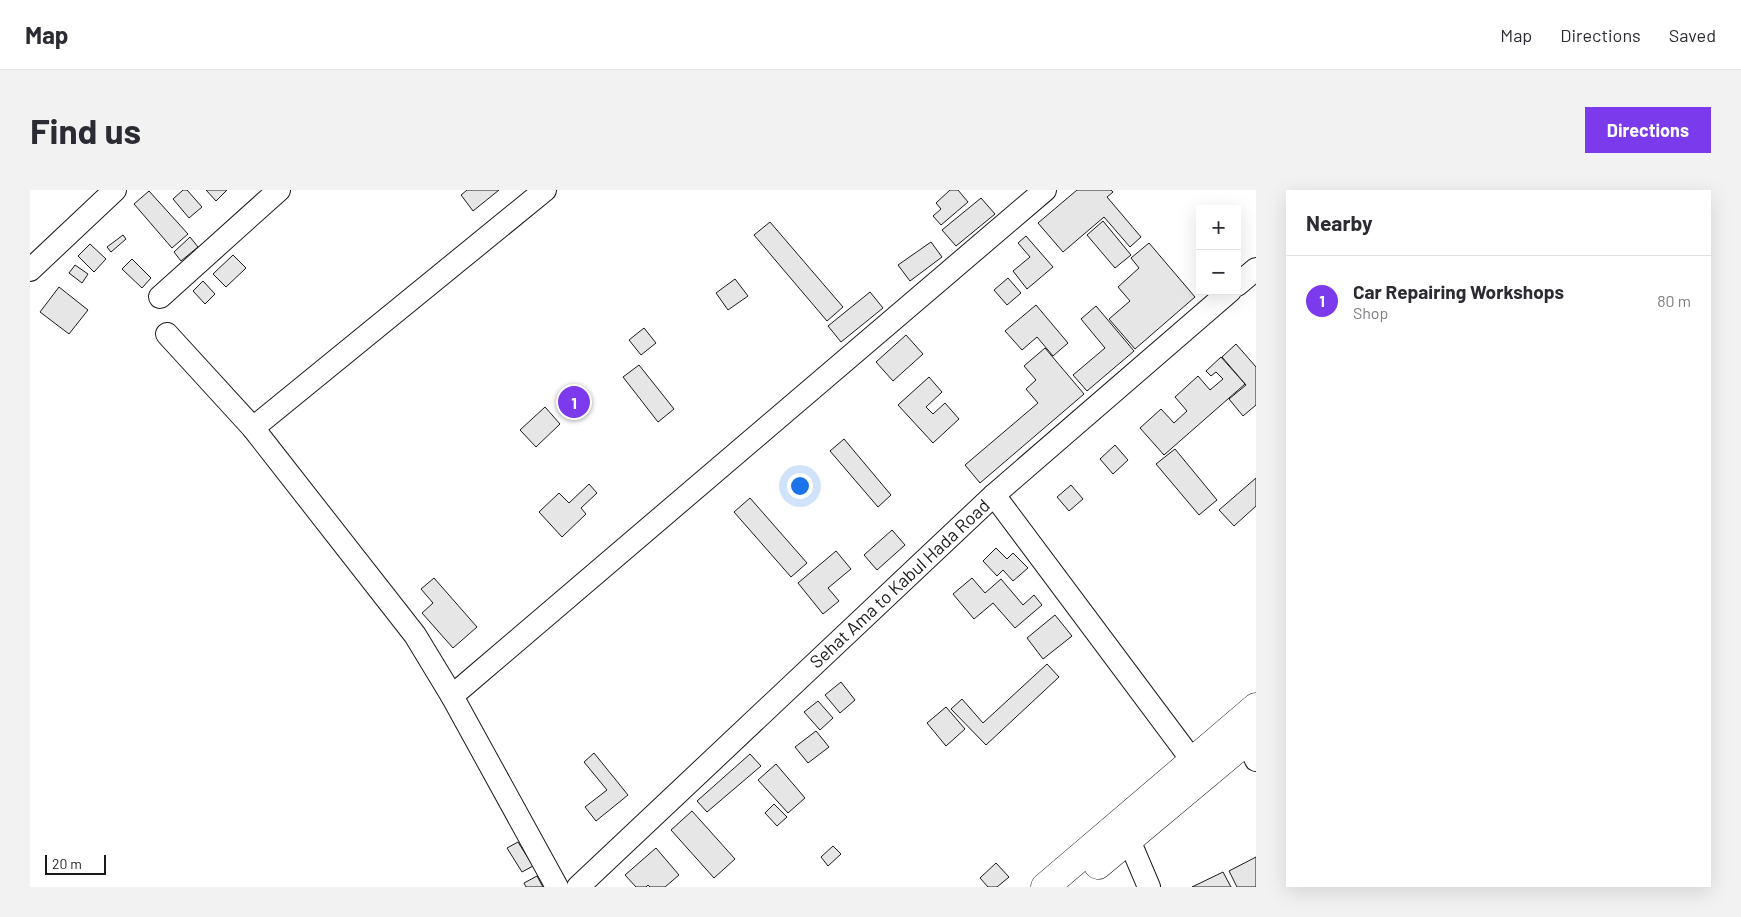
<!DOCTYPE html>
<html lang="en">
<head>
<meta charset="utf-8">
<style>
	:root { --surface:#fff; --page:#f2f2f3; --text:#2b2b33; --muted:#7c7c81; --line:#e1e1e2; --accent:#7c3aed }
	body { margin:0; font-family:Barlow,sans-serif; background:var(--page); color:var(--text) }
	.controls { position:absolute; right:15px; top:15px; display:grid; overflow:hidden; border-radius:0px; box-shadow:0 5px 20px #0002 }
	.controls button { width:45px; height:45px; display:grid; place-items:center; padding:0; border:0; border-bottom:1px solid var(--line); background:var(--surface); color:var(--text); font:25px sans-serif }
	.scale { position:absolute; left:15px; bottom:12px; width:61px; box-sizing:border-box; padding-left:5px; border:2px solid #1a1a1a; border-top:0; font-size:14px; line-height:18px; white-space:nowrap; color:#1a1a1a; -webkit-text-stroke:4px #fff; paint-order:stroke }
	.you { position:absolute; left:769px; top:295px; width:18px; height:18px; margin:-12px; border:4px solid #fff; border-radius:50%; background:#1a73e8; box-shadow:0 0 0 8px #1a73e833 }
	.badge { display:grid; place-items:center; width:32px; height:32px; border-radius:50%; background:var(--accent); color:#fff; font-size:16px; font-weight:700 }
	.pin { position:absolute; translate:-50% -50%; border:2px solid #fff; box-shadow:0 1px 5px #0006 }
	.list { margin:0; padding:0; list-style:none }
	h2 { display:flex; justify-content:space-between; align-items:center; height:65px; margin:0; padding:0 20px; font-size:21px }
	h2 small { font-size:16px; font-weight:400; color:var(--muted) }
	.list li { display:grid; grid-template-columns:32px 1fr auto; gap:15px; align-items:center; box-sizing:border-box; height:90px; padding:0 20px; border-top:1px solid var(--line) }
	.list b { display:block; font-size:19px; white-space:nowrap }
	.list p { margin:0; font-size:16px; white-space:nowrap; color:var(--muted) }
	.list em { font-size:16px; font-style:normal; color:var(--muted) }
	.map { position:relative; flex:none; width:1226px; height:697px; overflow:hidden; border-radius:0px }
	header { display:flex; align-items:center; gap:30px; box-sizing:border-box; height:70px; padding:0 25px; background:var(--surface); border-bottom:1px solid var(--line) }
	header strong { font-size:24px }
	nav { display:flex; gap:28px; margin-inline-start:auto; font-size:18px }
	.intro { display:flex; align-items:center; justify-content:space-between; box-sizing:border-box; height:120px; padding:0 30px }
	h1 { margin:0; font-size:35px }
	.button { padding:12px 22px; border-radius:0px; background:var(--accent); color:#fff; font-size:18px; font-weight:700 }
	main { display:flex; gap:30px; padding:0 30px }
	aside { flex:1; background:var(--surface); border-radius:0px; box-shadow:0 5px 20px #0002 }
	.map>svg:first-child { display:block }
	.building { fill:#e6e6e6; stroke:#1a1a1a }
	.lines { fill:none; stroke-linecap:round; stroke-linejoin:round }
	.minor-casing { stroke:#1a1a1a; stroke-width:24 }
	.major-casing { stroke:#1a1a1a; stroke-width:29 }
	.minor { stroke:#fff; stroke-width:22 }
	.major { stroke:#fff; stroke-width:28 }
	.labels { text-anchor:middle; stroke-width:4; stroke-linejoin:round; paint-order:stroke }
	.street-label { font-size:18px; fill:#1a1a1a; stroke:#fff }
</style>
</head>
<body>
<header>
<strong>Map</strong>
<nav><a>Map</a><a>Directions</a><a>Saved</a></nav>
</header>
<div class="intro"><h1>Find us</h1><a class="button">Directions</a></div>
<main>
<div class="map">
<svg width="1226" height="697" viewBox="0 0 1226 697">
	<rect width="100%" height="100%" fill="#fff"/>
	<g class="building">
		<path d="M153,0H157L172,17L159,28L143,9Z"/>
		<path d="M176,0H197L186,11Z"/>
		<path d="M437,0H469L443,21L431,5Z"/>
		<path d="M920,0H928L938,12L911,35L903,26L911,19L906,13Z"/>
		<path d="M1047,0H1081L1083,2L1077,7L1111,47L1100,57L1074,27L1033,62L1008,33Z"/>
		<path d="M119,1L158,44L142,58L104,14Z"/>
		<path d="M951,8L965,24L926,56L912,40Z"/>
		<path d="M1073,31L1101,65L1085,78L1057,45Z"/>
		<path d="M740,32L813,117L797,131L724,45Z"/>
		<path d="M93,45L96,49L81,62L77,57Z"/>
		<path d="M996,46L1023,77L997,99L983,81L1000,67L988,53Z"/>
		<path d="M160,47L168,57L151,71L144,62Z"/>
		<path d="M901,52L912,67L880,91L868,75Z"/>
		<path d="M1119,53L1165,107L1105,159L1079,129L1100,111L1088,97L1109,78L1101,68Z"/>
		<path d="M60,54L76,69L64,82L48,66Z"/>
		<path d="M203,65L216,78L196,97L183,84Z"/>
		<path d="M102,69L121,88L112,98L92,79Z"/>
		<path d="M45,75L58,84L52,93L39,83Z"/>
		<path d="M978,88L991,103L977,115L964,100Z"/>
		<path d="M705,89L718,106L698,120L686,103Z"/>
		<path d="M173,91L185,104L175,114L163,101Z"/>
		<path d="M29,97L58,120L39,144L10,122Z"/>
		<path d="M840,102L853,118L811,152L798,136Z"/>
		<path d="M1006,115L1038,153L1023,166L1007,147L992,160L975,141Z"/>
		<path d="M1066,116L1104,161L1057,201L1043,185L1075,158L1051,129Z"/>
		<path d="M614,138L626,153L611,165L599,150Z"/>
		<path d="M876,145L893,164L863,191L846,172Z"/>
		<path d="M1206,154L1226,177V215L1213,226L1199,209L1216,195L1192,167Z"/>
		<path d="M1015,158L1054,204L950,293L935,275L1008,213L996,199L1006,190L994,176Z"/>
		<path d="M1191,167L1215,194L1134,265L1110,238L1131,219L1144,233L1157,221L1145,207L1168,186L1180,200L1193,189L1186,182L1181,186L1176,181Z"/>
		<path d="M609,175L644,219L628,232L593,187Z"/>
		<path d="M899,187L912,202L896,217L903,224L915,213L929,229L903,253L868,215Z"/>
		<path d="M515,217L530,234L506,257L490,240Z"/>
		<path d="M814,249L861,305L848,317L800,261Z"/>
		<path d="M1085,255L1098,270L1083,284L1070,269Z"/>
		<path d="M1145,259L1187,310L1169,325L1126,274Z"/>
		<path d="M1226,288V316L1204,336L1189,320Z"/>
		<path d="M559,294L567,303L551,318L556,324L532,347L509,322L529,303L539,313Z"/>
		<path d="M1041,295L1053,309L1039,321L1027,307Z"/>
		<path d="M720,308L777,373L761,387L704,322Z"/>
		<path d="M862,340L875,355L847,380L834,365Z"/>
		<path d="M966,358L977,369L983,363L998,378L983,391L973,380L967,386L953,371Z"/>
		<path d="M806,361L821,379L798,398L809,411L793,424L768,393Z"/>
		<path d="M404,388L447,437L423,458L392,423L403,413L391,399Z"/>
		<path d="M942,388L955,403L971,389L993,415L1004,405L1012,415L985,438L963,413L944,429L923,404Z"/>
		<path d="M1025,425L1042,446L1013,469L997,448Z"/>
		<path d="M1017,474L1029,487L956,555L921,519L932,509L953,533Z"/>
		<path d="M811,492L825,510L810,523L795,505Z"/>
		<path d="M788,511L803,528L790,540L774,522Z"/>
		<path d="M916,517L935,539L916,556L897,533Z"/>
		<path d="M786,541L799,557L778,573L765,557Z"/>
		<path d="M564,563L598,605L566,631L555,617L577,600L554,572Z"/>
		<path d="M720,564L731,576L677,622L667,611Z"/>
		<path d="M746,574L775,608L758,623L728,590Z"/>
		<path d="M744,614L757,627L747,636L735,623Z"/>
		<path d="M662,621L705,669L684,688L641,640Z"/>
		<path d="M488,652L503,676L492,682L477,658Z"/>
		<path d="M803,656L811,664L798,676L791,667Z"/>
		<path d="M626,658L649,685L635,697H620L618,695L616,697H606L595,685Z"/>
		<path d="M1226,667V697H1207L1199,681Z"/>
		<path d="M966,673L979,687L967,697H958L950,688Z"/>
		<path d="M1193,682L1201,697H1162Z"/>
		<path d="M507,686L513,697H496L494,693Z"/>
	</g>
	<g class="lines">
		<g class="minor-casing">
			<g id="minor">
				<path d="M0,80L85,0"/>
				<path d="M1207,95L1226,79"/>
				<path d="M130,107L249,0"/>
				<path d="M137,144L223,238L385,445L422,506L527,697"/>
				<path d="M223,238L515,0"/>
				<path d="M964,305L1162,570"/>
				<path d="M422,506L1015,0"/>
				<path d="M1218,551L1226,570"/>
				<path d="M1090,638L1099,650L1119,697"/>
				<path d="M548,697L964,305L1200,101"/>
			</g>
		</g>
		<g class="major-casing">
			<g id="major">
				<path d="M1068,675L1226,543"/>
				<path d="M1015,697L1226,517"/>
			</g>
		</g>
		<use href="#minor" class="minor"/>
		<use href="#major" class="major"/>
	</g>
	<g class="labels">
		<g class="street-label">
			<text transform="translate(870 394) rotate(-43)" y="6">Sehat Ama to Kabul Hada Road</text>
		</g>
	</g>
</svg>
<div class="controls">
<button>+</button>
<button>−</button>
</div>
<div class="scale">20 m</div>
<div class="you"></div>
<div class="pin badge" style="left:544px;top:212px">1</div>
</div>
<aside>
<h2>Nearby<small></small></h2>
<ul class="list">
<li><span class="badge">1</span><div><b>Car Repairing Workshops</b><p>Shop</p></div><em>80 m</em></li>
</ul>
</aside>
</main>
</body>
</html>
